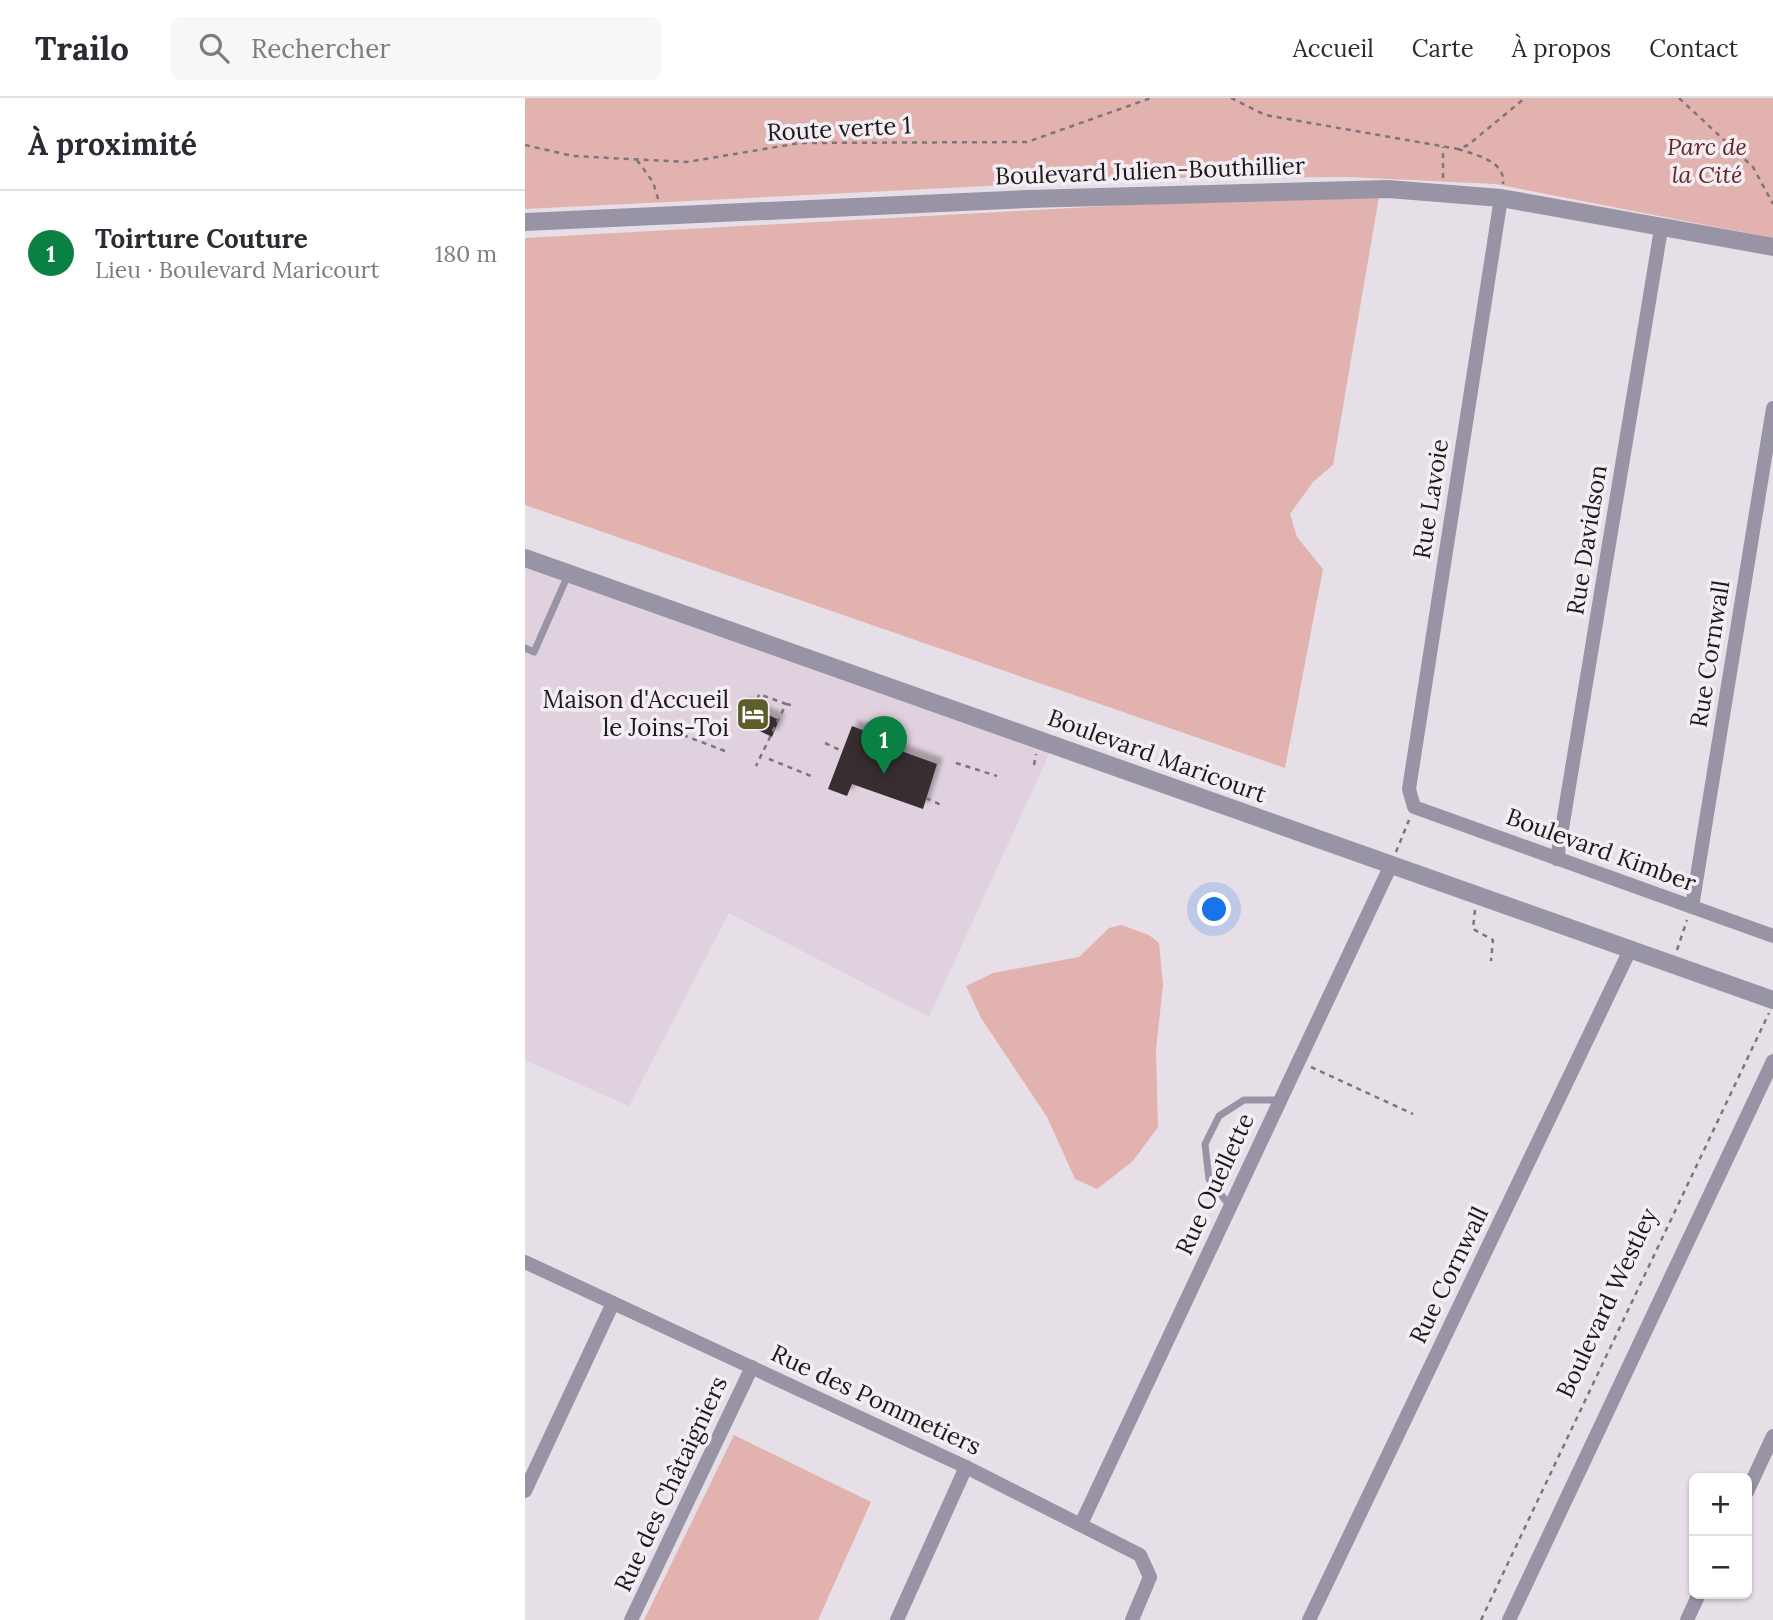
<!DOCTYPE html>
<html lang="fr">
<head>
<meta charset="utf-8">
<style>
	:root { --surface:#fff; --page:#f7f7f7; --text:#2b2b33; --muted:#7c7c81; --line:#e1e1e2; --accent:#0b8043 }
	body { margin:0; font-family:Lora,serif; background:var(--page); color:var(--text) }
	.controls { position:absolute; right:21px; bottom:21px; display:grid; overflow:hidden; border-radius:10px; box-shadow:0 2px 5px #0004 }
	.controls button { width:63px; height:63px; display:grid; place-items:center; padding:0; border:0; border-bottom:2px solid var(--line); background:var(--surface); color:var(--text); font:35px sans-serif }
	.you { position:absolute; left:690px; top:812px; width:24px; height:24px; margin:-18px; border:5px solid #fff; border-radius:50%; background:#1a73e8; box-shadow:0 0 0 10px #1a73e833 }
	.badge { display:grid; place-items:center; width:46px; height:46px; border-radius:50%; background:var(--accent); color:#fff; font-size:23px; font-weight:700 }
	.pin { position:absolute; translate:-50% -58px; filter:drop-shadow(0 2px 4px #0008) }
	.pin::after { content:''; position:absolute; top:37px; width:24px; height:21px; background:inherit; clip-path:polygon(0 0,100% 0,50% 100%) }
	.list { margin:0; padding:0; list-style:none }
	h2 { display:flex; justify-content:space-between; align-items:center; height:91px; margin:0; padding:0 28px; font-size:30px }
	h2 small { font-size:23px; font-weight:400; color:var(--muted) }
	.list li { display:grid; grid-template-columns:46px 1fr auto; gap:21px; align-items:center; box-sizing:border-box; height:126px; padding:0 28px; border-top:2px solid var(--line) }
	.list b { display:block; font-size:26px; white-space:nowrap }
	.list p { margin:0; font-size:23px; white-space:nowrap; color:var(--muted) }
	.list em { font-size:23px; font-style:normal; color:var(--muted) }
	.icon { flex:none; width:38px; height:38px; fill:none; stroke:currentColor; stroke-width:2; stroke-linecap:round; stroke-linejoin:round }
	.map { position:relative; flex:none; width:1248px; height:1522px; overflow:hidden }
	header { display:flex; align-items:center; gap:42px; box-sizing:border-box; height:98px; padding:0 35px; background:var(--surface); border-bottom:2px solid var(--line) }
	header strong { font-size:33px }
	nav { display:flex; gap:38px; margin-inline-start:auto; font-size:24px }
	.search { width:490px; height:63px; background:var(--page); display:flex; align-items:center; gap:18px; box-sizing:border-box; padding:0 24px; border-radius:10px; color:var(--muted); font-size:26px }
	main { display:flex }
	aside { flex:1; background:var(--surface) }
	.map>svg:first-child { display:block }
	.built { fill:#dfd1de }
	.green { fill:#e2b3ae }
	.building { fill:#372f32; filter:url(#shadow) }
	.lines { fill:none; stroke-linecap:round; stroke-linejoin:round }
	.path { stroke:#7b767b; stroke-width:2.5; stroke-dasharray:5 5; stroke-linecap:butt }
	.service { stroke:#9994a5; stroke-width:7 }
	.minor { stroke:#9994a5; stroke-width:14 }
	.tertiary { stroke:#9994a5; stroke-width:18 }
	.labels { text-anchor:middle; stroke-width:7; stroke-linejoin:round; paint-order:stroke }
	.street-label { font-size:24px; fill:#1c1a1c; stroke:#f5edf4 }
	.park-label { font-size:24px; font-style:italic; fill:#652926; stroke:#f5edf4 }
	.poi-label { font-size:24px; fill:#1c1a1c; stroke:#f5edf4; text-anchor:end }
</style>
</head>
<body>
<header>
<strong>Trailo</strong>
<div class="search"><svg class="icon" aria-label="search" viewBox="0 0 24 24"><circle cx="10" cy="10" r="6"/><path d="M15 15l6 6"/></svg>Rechercher</div>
<nav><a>Accueil</a><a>Carte</a><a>À propos</a><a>Contact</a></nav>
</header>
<main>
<aside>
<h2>À proximité<small></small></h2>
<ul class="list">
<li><span class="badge">1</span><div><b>Toirture Couture</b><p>Lieu · Boulevard Maricourt</p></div><em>180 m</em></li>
</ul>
</aside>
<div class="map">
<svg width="1248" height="1522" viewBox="0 0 1248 1522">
	<defs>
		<filter id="shadow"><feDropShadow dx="6" dy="-6" stdDeviation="2" flood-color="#0004"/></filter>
	</defs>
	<rect width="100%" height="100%" fill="#e7dfe7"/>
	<path class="built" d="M0,467L526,652L404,919L204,815L104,1008L0,962Z"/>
	<g class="green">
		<path d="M0,0H1248V140L970,86L823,79L624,80L0,111Z"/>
		<path d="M855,93L808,367L788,384L765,416L772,439L798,471L760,670L0,407V140Z"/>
		<path d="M596,827L624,837L634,845L638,887L631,952L633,1029L608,1063L572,1091L550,1081L522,1019L456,920L441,888L468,875L554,859L584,830Z"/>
		<path d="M209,1337L346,1404L293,1522H119Z"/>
	</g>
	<g class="building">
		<path d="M219,605L254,622L247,639L212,622Z"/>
		<path d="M327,628L345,635L343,641L412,666L398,711L327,686L322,698L303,691Z"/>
	</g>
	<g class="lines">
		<g class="path">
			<path d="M706,0L740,17L933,51L943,47L1000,0"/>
			<path d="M1154,0L1228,69L1248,106"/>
			<path d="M0,47L48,58L162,64L275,45L502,44L626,0"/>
			<path d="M933,51C951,57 981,63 978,86"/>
			<path d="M112,62L128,84L134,104"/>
			<path d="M918,80V49"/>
			<path d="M261,606L270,608"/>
			<path d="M230,611L234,596L261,606L231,668"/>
			<path d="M158,637L200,653"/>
			<path d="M300,645L317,653"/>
			<path d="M244,661L286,678"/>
			<path d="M431,665L472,678"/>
			<path d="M509,667L511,656"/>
			<path d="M401,700L416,707"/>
			<path d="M871,754L884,722"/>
			<path d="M950,812L948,831L968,842L966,863"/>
			<path d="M1152,852L1162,822"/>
			<path d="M786,969L888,1016"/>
			<path d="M956,1522L1244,915"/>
		</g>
		<g class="service">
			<path d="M0,550L9,554L43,477"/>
			<path d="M704,1107L684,1081L680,1046L694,1018L719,1002H754"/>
		</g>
		<g class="minor">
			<path d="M976,100L884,691L889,709L1248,838"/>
			<path d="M1032,761L1136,131"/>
			<path d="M1167,809L1248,310"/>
			<path d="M0,1164L441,1369L615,1457L625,1479L607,1522"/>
			<path d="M0,1393L88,1205"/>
			<path d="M1222,1394L1248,1338"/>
			<path d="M556,1426L866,767"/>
			<path d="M106,1522L227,1269"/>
			<path d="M372,1522L441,1369"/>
			<path d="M784,1522L1105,852"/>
			<path d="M984,1522L1248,963"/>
			<path d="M1162,1522L1174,1496"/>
		</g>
		<g class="tertiary">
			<path d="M0,124L503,101L863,91L976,100L1248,149"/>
			<path d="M0,460L1248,902"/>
		</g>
	</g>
	<defs>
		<g id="hotel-square" transform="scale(1.75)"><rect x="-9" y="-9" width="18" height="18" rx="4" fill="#5c5d2a" stroke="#f5edf4"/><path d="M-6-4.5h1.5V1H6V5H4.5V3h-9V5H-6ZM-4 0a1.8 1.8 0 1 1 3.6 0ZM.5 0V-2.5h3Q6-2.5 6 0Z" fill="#fff"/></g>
	</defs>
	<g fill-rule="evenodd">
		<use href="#hotel-square" x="228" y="616"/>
	</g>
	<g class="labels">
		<g class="street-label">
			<text transform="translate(314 31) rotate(-3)" y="8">Route verte 1</text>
			<text transform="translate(625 73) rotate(-2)" y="8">Boulevard Julien-Bouthillier</text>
			<text transform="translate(906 401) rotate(-81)" y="8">Rue Lavoie</text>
			<text transform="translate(1062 442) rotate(-81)" y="8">Rue Davidson</text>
			<text transform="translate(1185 556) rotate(-81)" y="8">Rue Cornwall</text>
			<text transform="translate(632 658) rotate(20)" y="8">Boulevard Maricourt</text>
			<text transform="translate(1076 752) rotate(20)" y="8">Boulevard Kimber</text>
			<text transform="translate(690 1086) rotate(-65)" y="8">Rue Ouellette</text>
			<text transform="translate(924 1177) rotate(-64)" y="8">Rue Cornwall</text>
			<text transform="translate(1082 1205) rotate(-65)" y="8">Boulevard Westley</text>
			<text transform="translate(351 1302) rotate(25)" y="8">Rue des Pommetiers</text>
			<text transform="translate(146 1386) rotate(-65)" y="8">Rue des Châtaigniers</text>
		</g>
		<g class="park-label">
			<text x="1182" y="57">Parc de<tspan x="1182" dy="28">la Cité</tspan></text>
		</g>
		<g class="poi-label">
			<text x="204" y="610">Maison d'Accueil<tspan x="204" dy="28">le Joins-Toi</tspan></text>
		</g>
	</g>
</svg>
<div class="controls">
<button>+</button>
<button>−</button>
</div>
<div class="you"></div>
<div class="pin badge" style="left:359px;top:676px">1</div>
</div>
</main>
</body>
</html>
